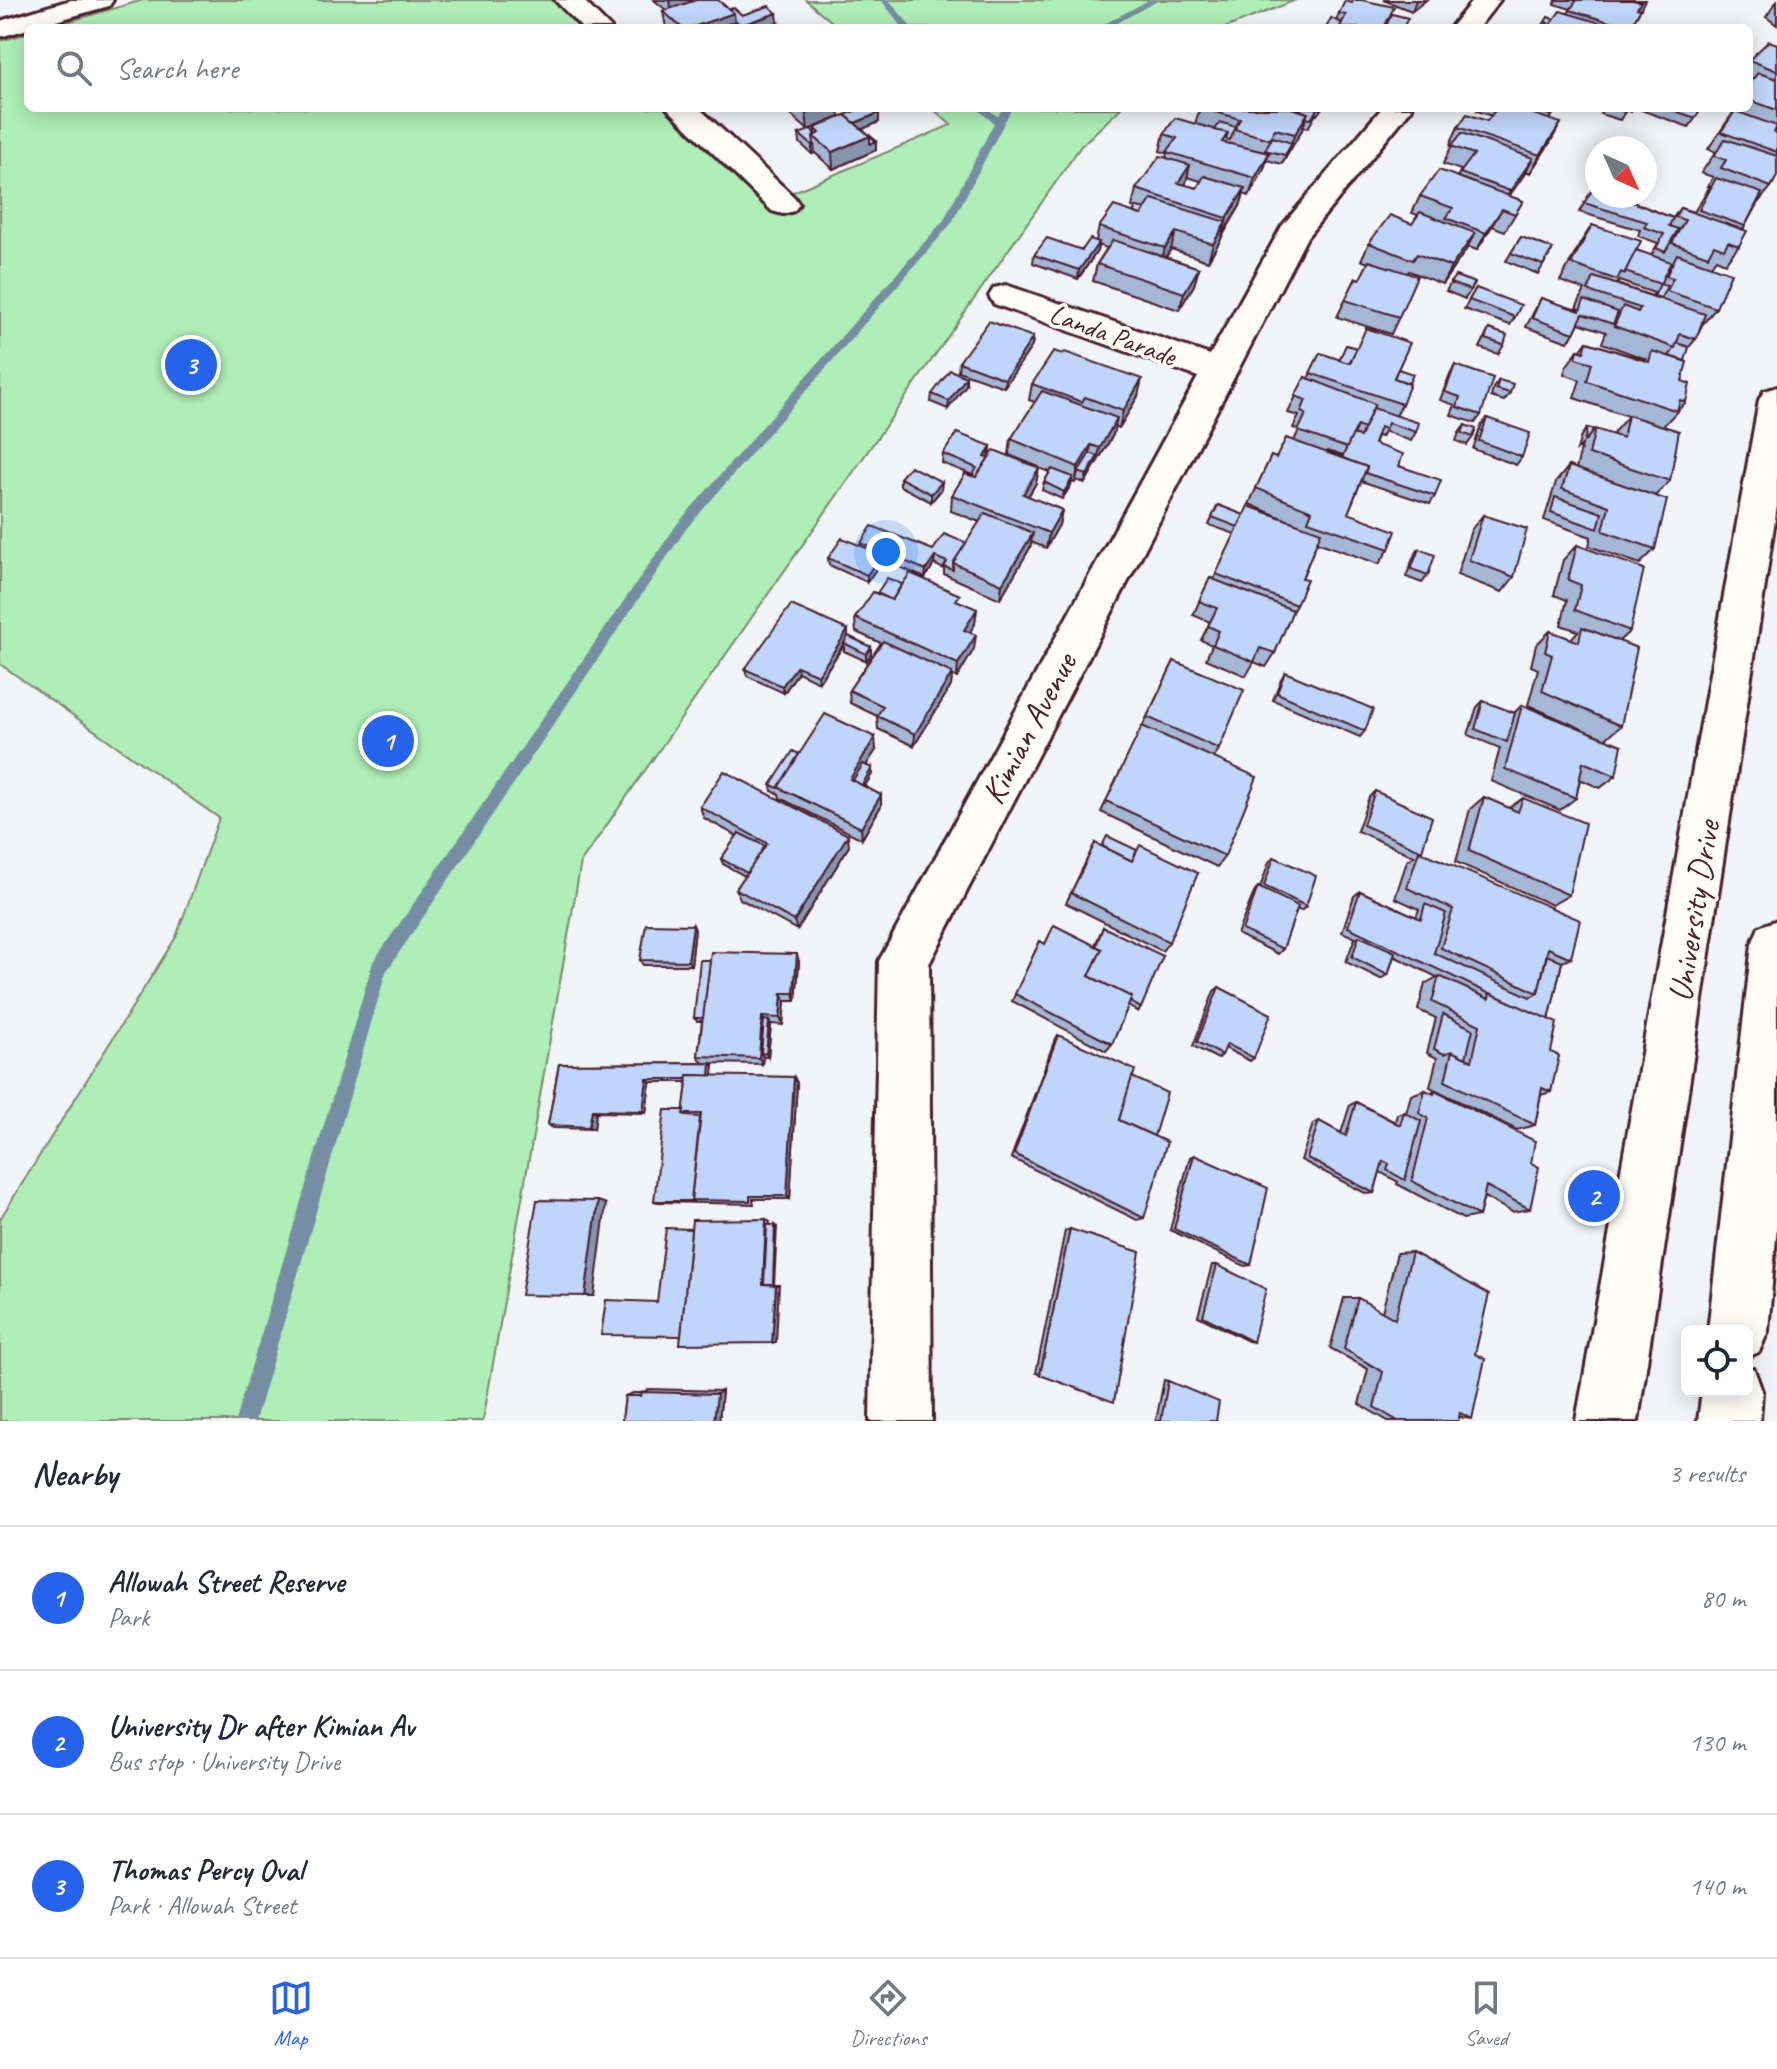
<!DOCTYPE html>
<html lang="en">
<head>
<meta charset="utf-8">
<style>
	:root { --surface:#fff; --page:#f6f6f7; --text:#1f2937; --muted:#747a83; --line:#e0e1e3; --accent:#2563eb }
	body { margin:0; font-family:Caveat,sans-serif; background:var(--page); color:var(--text) }
	.controls { position:absolute; right:24px; bottom:24px; display:grid; overflow:hidden; border-radius:12px; box-shadow:0 4px 20px #0003 }
	.controls button { width:72px; height:72px; display:grid; place-items:center; padding:0; border:0; border-bottom:2px solid var(--line); background:var(--surface); color:var(--text); font:40px sans-serif }
	.compass { position:absolute; left:1585px; top:136px; width:72px; height:72px; border-radius:50%; background:var(--surface); box-shadow:0 4px 20px #0003; rotate:135deg }
	.you { position:absolute; left:886px; top:552px; width:28px; height:28px; margin:-20px; border:6px solid #fff; border-radius:50%; background:#1a73e8; box-shadow:0 0 0 12px #1a73e833 }
	.badge { display:grid; place-items:center; width:52px; height:52px; border-radius:50%; background:var(--accent); color:#fff; font-size:26px; font-weight:700 }
	.pin { position:absolute; translate:-50% -50%; border:4px solid #fff; box-shadow:0 2px 8px #0006 }
	.list { margin:0; padding:0; list-style:none }
	h2 { display:flex; justify-content:space-between; align-items:center; height:104px; margin:0; padding:0 32px; font-size:34px }
	h2 small { font-size:26px; font-weight:400; color:var(--muted) }
	.list li { display:grid; grid-template-columns:52px 1fr auto; gap:24px; align-items:center; box-sizing:border-box; height:144px; padding:0 32px; border-top:2px solid var(--line) }
	.list b { display:block; font-size:30px; white-space:nowrap }
	.list p { margin:0; font-size:26px; white-space:nowrap; color:var(--muted) }
	.list em { font-size:26px; font-style:normal; color:var(--muted) }
	.icon { flex:none; width:44px; height:44px; fill:none; stroke:currentColor; stroke-width:2; stroke-linecap:round; stroke-linejoin:round }
	.map { position:relative; flex:none; width:1777px; height:1421px; overflow:hidden }
	.search { position:absolute; background:var(--surface); box-shadow:0 4px 20px #0003; left:24px; right:24px; top:24px; height:88px; display:flex; align-items:center; gap:20px; box-sizing:border-box; padding:0 28px; border-radius:12px; color:var(--muted); font-size:30px }
	.sheet { height:536px; background:var(--surface) }
	nav { display:flex; justify-content:space-around; align-items:center; box-sizing:border-box; height:112px; border-top:2px solid var(--line); background:var(--surface); font-size:22px; color:var(--muted) }
	nav a { display:grid; justify-items:center; gap:4px }
	nav .on { color:var(--accent) }
	.map>svg:first-child { display:block }
	.green { fill:#afeeb6; stroke:#7c8670; stroke-width:2 }
	.lines { fill:none; stroke-linecap:round; stroke-linejoin:round }
	.stream { fill:#758ea4; fill-rule:evenodd }
	.minor-casing { stroke:#4a1f2b; stroke-width:6 }
	.major-casing { stroke:#4a1f2b; stroke-width:6 }
	.minor { fill:#fdfcf7; fill-rule:evenodd }
	.major { fill:#fdfcf7; fill-rule:evenodd }
	.wall { fill:#a4b7d6; stroke:#4a1f2b; stroke-width:2; fill-rule:evenodd }
	.shaded-wall { fill:#8695ae; stroke:#4a1f2b; stroke-width:2 }
	.building { fill:#bfd5f9; stroke:#4a1f2b; stroke-width:2 }
	.labels { text-anchor:middle; stroke-width:7; stroke-linejoin:round; paint-order:stroke }
	.far-street-label { font-size:28px; fill:#4a1f2b; stroke:#fdfcf7 }
	.street-label { font-size:34px; fill:#4a1f2b; stroke:#fdfcf7 }
</style>
</head>
<body>
<div class="map">
<svg width="1777" height="1421" viewBox="0 0 1777 1421">
	<rect width="100%" height="100%" fill="#f1f4f7"/>
	<filter id="ink" filterUnits="userSpaceOnUse"><feTurbulence type="fractalNoise" baseFrequency=".0125" numOctaves="2"/><feDisplacementMap in="SourceGraphic" scale="16" xChannelSelector="R" yChannelSelector="G"/><feConvolveMatrix kernelMatrix="1 2 1 2 8 2 1 2 1" color-interpolation-filters="sRGB"/></filter>
	<g filter="url(#ink)">
		<g class="green">
			<path d="M143,0H552L581,28H46Z"/>
			<path d="M806,0H1296L1225,28H839Z"/>
			<path d="M28,33V108H664L765,204L951,125L932,108H1121L1081,146L581,862L483,1421H0V1219L176,937L219,818L0,664V41Z"/>
		</g>
		<g class="lines">
			<g class="stream">
				<path d="M881,0H889L912,28H903Z"/>
				<path d="M1149,0H1159L1108,28H1097Z"/>
				<path d="M976,108H987L998,117L1002,108H1012L951,224L686,529L386,972L255,1421H235L373,962L678,523L943,221L994,123Z"/>
			</g>
			<g class="minor-casing">
				<g id="minor">
					<path d="M71,0H113L109,6L0,37V21Z"/>
					<path d="M555,0H583L611,28H582Z"/>
					<path d="M1473,0H1500L1478,28H1450Z"/>
					<path d="M667,108H699L794,197L799,204L794,211L783,214L772,211Z"/>
					<path d="M1382,108H1412L1307,237L929,964L932,1421H870L879,961L1198,377L994,304L989,296L994,288L1006,285L1210,355L1282,226Z"/>
				</g>
			</g>
			<g class="major-casing">
				<g id="major">
					<path d="M1777,387V506L1638,1421H1576L1759,400L1764,391Z"/>
					<path d="M1777,920V1226L1768,1331L1759,1352L1747,1357V1331H1708L1752,944L1759,927Z"/>
					<path d="M1747,1367L1754,1369L1762,1391L1760,1421H1698L1702,1391H1747Z"/>
				</g>
			</g>
			<use href="#minor" class="minor"/>
			<use href="#major" class="major"/>
		</g>
		<g class="wall">
			<path d="M654,0H692L693,1L729,9L742,15L778,22L761,28H666L663,11L666,10Z"/>
			<path d="M1383,0H1426L1412,11Z"/>
			<path d="M1556,0H1645L1630,28H1541L1545,22L1568,13L1571,9L1554,4Z"/>
			<path d="M1777,1V25L1766,17Z"/>
			<path d="M1339,13L1391,16L1404,28H1326L1336,21Z"/>
			<path d="M1777,44V131L1774,133L1777,135V176L1771,187L1757,204L1743,230L1739,246L1725,263L1716,259L1711,266L1716,308L1702,325L1696,339L1689,347L1684,362L1682,381L1686,402L1663,426L1670,481L1655,496V549L1640,564L1589,546L1591,537L1544,520L1556,482L1569,466L1576,469L1582,445L1577,450L1581,436L1587,428L1614,435V432L1628,416L1574,398L1580,380L1564,374L1566,367L1578,350L1580,351L1587,342L1644,360L1646,359L1602,343L1606,332L1579,323L1574,333L1568,342L1526,327L1541,298L1578,311L1579,309L1576,308L1585,290L1560,281L1581,242L1592,225L1636,250L1651,256L1658,243L1638,236L1640,230L1579,212L1594,187L1673,218L1680,208L1694,212L1710,186H1708L1713,177L1701,173L1716,152L1708,149L1733,113L1730,108H1749V61ZM1619,281L1654,293L1652,296L1617,284Z"/>
			<path d="M783,108H839L808,130Z"/>
			<path d="M1200,108H1322L1317,115L1316,114L1308,128L1303,127L1282,164L1267,160L1263,171L1249,196L1244,194L1240,206L1208,261L1171,249L1166,257L1199,268L1194,285L1179,310L1093,281L1097,264L1107,248L1098,245L1097,251L1078,279L1033,263L1034,255L1082,250L1096,241L1099,227L1133,212L1136,208L1132,207L1136,189L1166,158L1167,153L1160,151L1164,134L1195,124ZM1187,177L1201,181L1197,188L1184,185Z"/>
			<path d="M1479,108H1556L1550,120L1551,141L1530,173L1526,171L1509,196L1523,201L1505,231L1492,226L1477,250L1468,247L1442,284L1409,271L1407,273L1399,317L1391,334L1337,317L1356,278L1360,279L1368,263L1361,260L1369,243L1412,224L1418,215L1412,213L1420,196L1457,177L1461,170L1443,164L1452,145L1450,144L1458,127L1487,121L1492,116L1477,111Z"/>
			<path d="M1604,108H1633L1631,112L1626,110L1620,120L1600,114Z"/>
			<path d="M1642,108H1702L1689,127L1641,110Z"/>
			<path d="M879,122L862,129L876,141V150L833,169L815,153L812,154L800,143L799,134L815,133V128Z"/>
			<path d="M1521,237L1553,249L1538,274L1506,261Z"/>
			<path d="M1455,276L1475,283L1465,299L1446,291Z"/>
			<path d="M1476,288L1515,317L1510,325L1464,309Z"/>
			<path d="M1489,329L1504,345L1498,354L1480,348Z"/>
			<path d="M1033,337L1032,346L1004,387L958,371L959,362Z"/>
			<path d="M1320,353L1339,360L1398,369L1402,404L1396,416L1416,432L1411,441L1384,431L1381,437L1377,436L1374,444L1435,496L1430,504L1361,481L1348,513L1389,549L1379,564L1317,542L1302,578L1296,605L1290,615L1275,653L1266,667L1254,662L1246,676L1206,659L1212,645L1201,640L1210,622L1193,615L1210,578L1214,579L1238,528L1235,534L1209,525L1218,505L1244,515L1297,524L1249,504L1271,456L1276,458L1294,441L1299,430L1293,428L1299,416L1288,413L1305,377L1308,379Z"/>
			<path d="M1455,365L1481,415L1475,423L1451,415L1455,405L1440,400L1450,374Z"/>
			<path d="M1499,380L1510,393L1504,401L1491,397L1493,388Z"/>
			<path d="M1032,384L1138,396L1119,428L1115,426L1113,435L1085,483L1076,480L1075,483L1072,482L1071,485L1062,499L1042,490L1044,482L1050,472L1039,468L1036,483L1028,497L1062,510L1059,525L1046,548L1031,542L1030,548L1000,599L944,574V569L934,564L925,578L881,559V562L867,582L829,565L828,558L861,546V543L933,550L966,543L980,522L951,511L952,495L973,475L942,463L943,454L991,446L990,454L988,458L1039,467L1009,455L1011,439L1035,402L1029,400Z"/>
			<path d="M966,385L948,409L931,402L932,394Z"/>
			<path d="M1487,418L1522,457L1516,465L1473,449L1481,426Z"/>
			<path d="M1465,425L1473,437L1467,445L1456,441L1459,433Z"/>
			<path d="M900,478L941,490L931,502L900,486Z"/>
			<path d="M1483,515L1514,577L1502,592L1457,575L1471,530Z"/>
			<path d="M1577,545L1630,631L1619,641L1621,726L1606,738L1616,776L1600,788L1580,779L1576,798L1560,810L1491,781L1500,748L1468,735L1477,707L1483,701L1514,713L1522,705L1580,728L1528,705L1538,669L1531,666L1536,645L1550,631L1571,639L1578,631L1561,625L1567,600L1554,595L1563,560Z"/>
			<path d="M1419,549L1428,575L1422,583L1406,577L1414,556Z"/>
			<path d="M902,584L960,602L975,624L969,633L974,649L957,678L952,675L951,686L914,746L878,729L877,716L850,703L849,690L881,643L856,632L855,618L877,593Z"/>
			<path d="M848,636L871,647V654L866,661L844,651V645L819,682L798,672L784,693L747,676L745,669Z"/>
			<path d="M1174,661L1219,749L1214,758L1225,856L1217,867L1101,812Z"/>
			<path d="M1285,672L1365,731L1360,737L1273,700L1281,679Z"/>
			<path d="M876,750L866,765L872,768V774L865,786L881,806L862,839L780,798L779,794L772,791L771,785L799,754Z"/>
			<path d="M1375,791L1421,852L1571,958L1562,962L1549,1020L1551,1092L1541,1095L1535,1125L1517,1130L1430,1087L1437,1058L1427,1053L1436,1018L1418,1010L1425,984L1437,977L1394,956L1388,975L1381,979L1346,962L1354,940L1356,938L1342,932L1354,896L1360,891L1416,917L1419,909L1395,898L1407,861L1414,856L1357,831L1369,797Z"/>
			<path d="M1484,797L1509,808L1523,798L1569,895L1552,905L1456,862L1470,809Z"/>
			<path d="M700,807L849,846L797,930L740,899L736,889L745,876L723,864L721,859L737,836L704,818Z"/>
			<path d="M1095,843L1169,942L1162,951L1066,903Z"/>
			<path d="M1274,857L1306,906L1301,911L1297,909L1283,949L1278,954L1237,934L1254,893L1258,887L1260,888L1269,862Z"/>
			<path d="M693,925L695,930L691,965H643L640,960Z"/>
			<path d="M1103,927L1141,1008L1138,1012L1128,1006L1112,1044L1106,1051L1012,1001L1040,941L1045,944L1095,945Z"/>
			<path d="M799,962L796,1001H785L783,1025L771,1024L768,1057H763L762,1064L703,1063L698,1056L702,1021H697L694,1018Z"/>
			<path d="M1219,987L1254,1058L1250,1061L1225,1048L1222,1055L1218,1059L1193,1046L1214,991Z"/>
			<path d="M1058,1035L1132,1077L1154,1136L1144,1218L1137,1220L1011,1158L1054,1042Z"/>
			<path d="M711,1063L714,1066L712,1076L794,1077L797,1083L790,1199H753L754,1204L658,1202L654,1201L684,1110L687,1082H650L646,1113L596,1112L594,1129L553,1128L548,1125L559,1064Z"/>
			<path d="M1425,1090L1431,1093L1435,1091L1531,1163L1530,1209L1512,1212L1484,1197L1479,1216L1463,1219L1397,1184L1398,1182L1380,1172L1374,1193L1367,1194L1301,1160L1313,1124L1319,1121L1341,1133L1350,1105L1356,1102L1395,1122L1397,1114L1404,1112L1406,1113L1411,1095Z"/>
			<path d="M1194,1155L1251,1265L1245,1266L1170,1230L1190,1157Z"/>
			<path d="M1070,1229L1040,1375L1036,1373L1065,1231Z"/>
			<path d="M1412,1252L1475,1354L1472,1419L1459,1417L1458,1421H1388L1359,1404L1368,1369L1330,1348L1344,1298H1358L1382,1312L1397,1253Z"/>
			<path d="M1212,1265H1217L1253,1342L1248,1341L1198,1316Z"/>
			<path d="M1164,1380L1168,1381L1216,1421H1156Z"/>
			<path d="M650,1389L722,1391L719,1421H622L625,1396L633,1393H642Z"/>
		</g>
		<g class="shaded-wall">
			<path d="M670,0H692L694,9L672,16Z"/>
			<path d="M1416,0H1426L1412,11Z"/>
			<path d="M734,13L735,28H690Z"/>
			<path d="M777,13L778,22L761,28H738V27Z"/>
			<path d="M818,108H839L840,117L808,130L806,113Z"/>
			<path d="M879,113V122L851,134V125Z"/>
			<path d="M1308,113L1302,130L1282,164L1295,134Z"/>
			<path d="M1561,123L1551,141L1530,173L1540,155Z"/>
			<path d="M870,136L876,141V150L833,169L832,152Z"/>
			<path d="M814,144L815,153L812,154V145Z"/>
			<path d="M1269,153L1263,171L1249,196L1255,178Z"/>
			<path d="M1533,158L1524,175L1501,208L1510,191Z"/>
			<path d="M1190,165L1186,183L1174,200L1178,183Z"/>
			<path d="M1245,188L1240,206L1222,235L1227,218Z"/>
			<path d="M1502,209L1492,226L1477,250L1486,233Z"/>
			<path d="M1226,222L1221,239L1208,261L1213,244Z"/>
			<path d="M1176,232L1171,249L1160,266L1165,248Z"/>
			<path d="M1475,233L1466,250L1442,284L1451,267Z"/>
			<path d="M1099,242L1097,251L1078,279L1079,270Z"/>
			<path d="M1199,268L1194,285L1179,310L1184,293Z"/>
			<path d="M1033,337L1032,346L1004,387L1005,379Z"/>
			<path d="M966,377V385L948,409L949,401Z"/>
			<path d="M1142,379L1138,396L1119,428L1123,411Z"/>
			<path d="M1117,418L1113,435L1085,483L1087,475L1098,456L1100,448Z"/>
			<path d="M1091,445L1088,461L1078,472L1075,483L1078,467Z"/>
			<path d="M991,446L990,454L984,465L985,457Z"/>
			<path d="M1039,468L1036,483L1020,510L1023,494Z"/>
			<path d="M1073,477L1071,485L1062,499L1064,492Z"/>
			<path d="M942,482L941,490L931,502V494Z"/>
			<path d="M1062,510L1059,525L1046,548L1049,533Z"/>
			<path d="M1033,533L1030,548L1000,599L1002,584Z"/>
			<path d="M881,554V562L867,582V575Z"/>
			<path d="M935,557L934,564L925,578L926,570Z"/>
			<path d="M977,609L975,624L962,644L964,630Z"/>
			<path d="M848,630V637L819,682L818,675Z"/>
			<path d="M976,635L974,649L957,678L958,664Z"/>
			<path d="M871,647V654L866,661V654Z"/>
			<path d="M797,666L798,672L784,693L782,686Z"/>
			<path d="M952,673L951,686L914,746L915,734Z"/>
			<path d="M875,737L876,750L853,786L850,779Z"/>
			<path d="M872,768V774L859,795V790Z"/>
			<path d="M881,795V806L862,839L861,828Z"/>
			<path d="M848,835L849,846L797,930L794,921Z"/>
			<path d="M693,925L695,930L691,965L688,961Z"/>
			<path d="M797,954L799,962L796,1001L794,993Z"/>
			<path d="M782,993L785,1001L783,1025L780,1018Z"/>
			<path d="M762,1017L765,1024L761,1053L763,1057L762,1064L759,1058Z"/>
			<path d="M769,1021L771,1024L768,1057L766,1054Z"/>
			<path d="M711,1063L714,1066L712,1082L709,1079Z"/>
			<path d="M794,1077L797,1083L790,1199L787,1196Z"/>
			<path d="M647,1079L650,1082L646,1113L643,1111Z"/>
			<path d="M592,1110L596,1112L594,1129L589,1127Z"/>
			<path d="M598,1201L606,1204L594,1296H585Z"/>
			<path d="M766,1219L770,1222L766,1284H763Z"/>
			<path d="M775,1225L777,1227L774,1285L773,1284Z"/>
			<path d="M776,1285H779L776,1342L772,1343Z"/>
			<path d="M722,1391L719,1421H714L717,1394Z"/>
		</g>
		<g class="building">
			<path d="M696,0H718L734,13L690,28H682L663,11Z"/>
			<path d="M1353,0H1362L1394,7L1384,28H1339L1346,15L1339,13L1345,1L1352,3Z"/>
			<path d="M1577,0H1633L1641,2L1637,8L1641,9L1629,28L1570,10Z"/>
			<path d="M769,6L777,13L741,25L736,21L735,22L734,13L729,9L734,8L742,15Z"/>
			<path d="M1560,11L1604,24L1602,28H1548Z"/>
			<path d="M1392,14L1408,18L1403,28L1386,25Z"/>
			<path d="M1548,17L1554,19L1548,28H1544L1548,23L1545,22Z"/>
			<path d="M1331,18L1342,23L1339,28H1326Z"/>
			<path d="M736,21L744,28H717Z"/>
			<path d="M1769,41L1777,44V71L1749,60Z"/>
			<path d="M1758,73L1777,79V110L1749,100V83Z"/>
			<path d="M801,108H818L806,113Z"/>
			<path d="M862,108H873L879,113L855,123L845,115L840,117Z"/>
			<path d="M1202,108H1291L1308,113L1295,134L1275,129L1269,139L1234,129L1240,119Z"/>
			<path d="M1295,108H1318L1311,119L1306,118L1308,113Z"/>
			<path d="M1497,108H1515L1561,123L1540,155L1458,127L1467,114L1487,121Z"/>
			<path d="M1529,108H1556L1551,115Z"/>
			<path d="M1614,108H1627L1625,112Z"/>
			<path d="M1667,108H1702L1695,118Z"/>
			<path d="M1735,111L1777,126L1774,133L1777,135V152L1721,132Z"/>
			<path d="M845,115L870,136L832,152L813,136L820,133L815,128Z"/>
			<path d="M1175,118L1228,133L1222,142L1269,153L1255,178L1167,152L1177,138L1164,134Z"/>
			<path d="M1220,122L1236,127L1230,140L1226,139L1228,133L1215,130Z"/>
			<path d="M812,129L815,135L813,136L814,144L812,145L799,134Z"/>
			<path d="M1462,133L1533,158L1510,191L1460,173L1474,154L1451,146Z"/>
			<path d="M870,136L876,141L870,144Z"/>
			<path d="M1272,137L1292,143L1285,155L1265,150Z"/>
			<path d="M1725,139L1777,156V176L1771,187L1721,168L1726,160L1714,156Z"/>
			<path d="M1160,156L1190,165L1178,183L1197,188L1204,176L1245,188L1227,218L1136,189Z"/>
			<path d="M1439,170L1523,201L1515,214L1502,209L1486,233L1446,218L1453,208L1420,196Z"/>
			<path d="M1716,178L1762,193L1745,226L1699,210Z"/>
			<path d="M1594,187L1597,188V196H1617L1673,218L1669,226L1678,229L1665,252L1656,248L1664,234L1644,227L1647,222L1584,203Z"/>
			<path d="M1152,199L1226,222L1213,244L1176,232L1165,248L1099,227L1114,206L1141,215Z"/>
			<path d="M1137,207L1145,209L1141,215L1133,212Z"/>
			<path d="M1680,208L1747,231L1739,246L1728,242L1724,249L1714,245L1708,256L1672,243L1685,220L1675,217Z"/>
			<path d="M1420,212L1475,233L1451,267L1417,254L1413,260L1369,243L1390,215L1412,224Z"/>
			<path d="M1592,225L1641,241L1625,274L1621,272L1617,280L1571,264Z"/>
			<path d="M1521,237L1553,249L1543,265L1511,253Z"/>
			<path d="M1047,238L1082,250L1090,239L1099,242L1079,270L1034,255Z"/>
			<path d="M1113,240L1199,268L1184,293L1097,264Z"/>
			<path d="M1636,250L1671,262L1660,284L1625,272Z"/>
			<path d="M1677,254L1731,273L1716,308L1667,291L1673,278L1666,276Z"/>
			<path d="M1369,261L1417,276L1399,317L1345,300L1356,278L1360,279Z"/>
			<path d="M1455,276L1475,283L1470,290L1450,283Z"/>
			<path d="M1594,277L1705,314L1696,339L1680,334L1675,348L1614,326L1623,306L1638,312L1640,308L1588,291Z"/>
			<path d="M1660,284L1667,286L1661,298L1654,296Z"/>
			<path d="M1476,288L1521,305L1515,317L1469,300Z"/>
			<path d="M1541,298L1580,311L1584,300L1618,312L1613,324L1583,314L1574,333L1532,318Z"/>
			<path d="M989,321L1033,337L1005,379L959,362Z"/>
			<path d="M1366,328L1410,343L1394,378L1410,384L1402,404L1310,373L1320,353L1350,363Z"/>
			<path d="M1489,329L1507,335L1504,345L1485,339Z"/>
			<path d="M1587,342L1649,362L1652,351L1687,362L1682,381L1690,384L1686,402L1680,400L1677,411L1587,381L1592,363L1576,358L1578,350L1584,352Z"/>
			<path d="M1677,343L1689,347L1685,361L1669,356L1675,348Z"/>
			<path d="M1346,345L1357,348L1349,363L1339,360Z"/>
			<path d="M1054,351L1062,354L1065,352L1142,379L1123,411L1085,397L1082,402L1032,384Z"/>
			<path d="M1455,365L1493,378L1481,415L1457,407L1460,397L1445,392Z"/>
			<path d="M1398,369L1413,374L1409,383L1394,378Z"/>
			<path d="M950,370L966,377L949,401L932,394Z"/>
			<path d="M1305,377L1375,404L1364,429L1357,426L1347,448L1298,431L1306,414L1301,412L1306,400L1295,396Z"/>
			<path d="M1499,380L1513,384L1510,393L1496,389Z"/>
			<path d="M1042,391L1117,418L1100,448L1091,445L1078,467L1011,439Z"/>
			<path d="M1373,408L1419,423L1416,432L1388,423L1385,429L1380,427L1374,444L1403,454L1399,466L1441,480L1435,496L1365,473L1367,467L1327,452V451L1343,456L1353,434L1360,437Z"/>
			<path d="M1628,415L1679,431L1670,481L1589,454L1595,429L1623,438Z"/>
			<path d="M1487,418L1530,433L1522,457L1479,441Z"/>
			<path d="M1465,425L1476,429L1473,437L1462,433Z"/>
			<path d="M1587,428L1594,430L1584,442Z"/>
			<path d="M957,433L991,446L985,457L989,458L976,477L972,476L977,468L943,454Z"/>
			<path d="M1286,438L1367,467L1348,513L1396,531L1389,549L1308,521L1312,511L1256,488L1271,456L1276,458Z"/>
			<path d="M994,450L1039,468L1023,494L1062,510L1049,533L952,495L965,474L976,477Z"/>
			<path d="M1090,453L1098,456L1087,475L1078,472Z"/>
			<path d="M910,466L942,482L931,494L900,478Z"/>
			<path d="M1569,466L1667,500L1655,549L1603,531L1609,506L1562,489Z"/>
			<path d="M1052,469L1073,477L1064,492L1044,482Z"/>
			<path d="M1555,497L1602,513L1598,529L1551,512Z"/>
			<path d="M1218,505L1244,515L1238,527L1212,517Z"/>
			<path d="M1248,506L1321,532L1302,578L1307,579L1296,605L1216,574Z"/>
			<path d="M985,513L1033,533L1002,584L953,563Z"/>
			<path d="M1483,515L1527,529L1514,577L1469,560Z"/>
			<path d="M872,526L933,550L944,534L966,543L953,563V570L944,567L947,562L935,557L926,570L861,543Z"/>
			<path d="M842,538L881,554L867,575L828,558Z"/>
			<path d="M1577,545L1644,569L1630,631L1575,610L1581,585L1568,580Z"/>
			<path d="M1419,549L1435,555L1428,575L1411,569Z"/>
			<path d="M910,573L960,595L956,600L977,609L964,630L976,635L958,664L855,618L873,592L892,600Z"/>
			<path d="M887,578L902,584L892,600L877,593Z"/>
			<path d="M1210,578L1293,610L1275,653L1260,648L1254,662L1213,645L1219,631L1208,626L1217,608L1199,601Z"/>
			<path d="M791,605L848,630L818,675L797,666L782,686L745,669Z"/>
			<path d="M1582,627L1637,648L1621,726L1542,691L1552,655L1545,652L1550,631L1579,642Z"/>
			<path d="M848,636L871,647L866,654L844,643Z"/>
			<path d="M883,641L952,673L915,734L877,716L883,706L849,690Z"/>
			<path d="M1174,661L1244,690L1219,749L1147,717Z"/>
			<path d="M1285,672L1373,709L1365,731L1277,693Z"/>
			<path d="M1483,701L1515,713L1507,742L1475,729Z"/>
			<path d="M1522,705L1622,745L1616,776L1583,762L1576,798L1505,769Z"/>
			<path d="M825,714L875,737L850,779L881,795L861,828L778,787Z"/>
			<path d="M1142,726L1257,777L1225,856L1106,801Z"/>
			<path d="M793,751L799,754L778,788L771,785Z"/>
			<path d="M863,764L872,768L862,785L853,780Z"/>
			<path d="M724,771L848,835L794,921L736,889L767,843L700,807Z"/>
			<path d="M1375,791L1432,817L1422,851L1363,825Z"/>
			<path d="M1484,797L1518,812L1523,798L1585,823L1569,895L1469,851Z"/>
			<path d="M739,833L765,846L747,873L721,859Z"/>
			<path d="M1107,836L1137,850L1132,861L1102,846Z"/>
			<path d="M1095,843L1132,861L1140,845L1198,873L1169,942L1071,893Z"/>
			<path d="M1419,851L1580,920L1571,958L1548,948L1538,993L1441,948L1453,909L1407,888Z"/>
			<path d="M1274,857L1316,876L1306,906L1264,886Z"/>
			<path d="M1258,887L1298,906L1283,949L1242,930Z"/>
			<path d="M1360,891L1421,919L1425,904L1446,913L1434,953L1530,997L1538,993L1547,955L1562,962L1549,1020L1490,993V994L1348,927Z"/>
			<path d="M646,924L693,925L688,961L640,960Z"/>
			<path d="M1054,925L1102,949L1089,976L1132,997L1112,1044L1015,994L1040,941L1045,944Z"/>
			<path d="M1103,927L1163,956L1141,1008L1130,1002L1132,997L1089,976L1102,949L1096,946Z"/>
			<path d="M1359,936L1395,952L1388,975L1352,957Z"/>
			<path d="M711,952L797,954L794,993H782L780,1018L762,1017L759,1058L698,1056Z"/>
			<path d="M700,960H710L703,1018H694Z"/>
			<path d="M1439,976L1489,999L1490,993L1557,1023L1551,1052L1559,1056L1551,1092L1542,1088L1535,1125L1445,1081L1452,1051L1472,1061L1480,1025L1432,1002Z"/>
			<path d="M1219,987L1271,1014L1254,1058L1227,1044L1222,1055L1197,1042Z"/>
			<path d="M1443,1014L1473,1029L1466,1058L1452,1051L1444,1054L1434,1049Z"/>
			<path d="M764,1020L769,1021L766,1054L761,1053Z"/>
			<path d="M1058,1035L1135,1070L1119,1120L1167,1142L1144,1218L1014,1154Z"/>
			<path d="M711,1063L710,1076L688,1075V1079H647L643,1111L592,1110L589,1127L548,1125L559,1064Z"/>
			<path d="M688,1075L794,1077L787,1196H750V1201L691,1200L701,1114H683Z"/>
			<path d="M1132,1077L1167,1093L1154,1136L1119,1120Z"/>
			<path d="M1425,1090L1434,1094L1435,1091L1535,1141L1531,1163L1539,1167L1530,1209L1486,1186L1479,1216L1412,1181L1428,1118L1419,1113Z"/>
			<path d="M1356,1102L1400,1125L1404,1112L1421,1121L1405,1180L1387,1170L1389,1164L1383,1161L1374,1193L1307,1158L1319,1121L1346,1136Z"/>
			<path d="M665,1110H684L683,1114L686,1116L700,1117L691,1200L694,1201H654Z"/>
			<path d="M1194,1155L1268,1188L1251,1265L1174,1229Z"/>
			<path d="M537,1200L598,1201L585,1296L521,1295Z"/>
			<path d="M766,1219L763,1284L776,1285L772,1343L680,1344L692,1220Z"/>
			<path d="M767,1225H775L773,1284H764Z"/>
			<path d="M666,1228L691,1229L681,1336L601,1335L606,1300L657,1302Z"/>
			<path d="M1070,1229L1140,1252L1114,1402L1040,1375Z"/>
			<path d="M1412,1252L1489,1294L1475,1354L1485,1359L1472,1419L1460,1413L1458,1421H1398L1374,1407L1383,1372L1344,1349L1358,1298L1395,1319Z"/>
			<path d="M1217,1265L1266,1289L1253,1342L1203,1316Z"/>
			<path d="M1168,1381L1219,1402L1216,1421H1161Z"/>
			<path d="M642,1392L717,1394L714,1421H622L625,1396H641Z"/>
		</g>
	</g>
	<g class="labels">
		<g class="far-street-label">
			<text transform="translate(1113 334) rotate(20)" y="10">Landa Parade</text>
		</g>
		<g class="street-label">
			<text transform="translate(1028 728) rotate(-62)" y="12">Kimian Avenue</text>
			<text transform="translate(1693 911) rotate(-81)" y="12">University Drive</text>
		</g>
	</g>
</svg>
<div class="controls">
<button><svg class="icon" aria-label="locate" viewBox="0 0 24 24"><circle cx="12" cy="12" r="6"/><path d="M12 2v4M12 18v4M2 12h4M18 12h4"/></svg></button>
</div>
<svg class="compass" viewBox="-18 -18 36 36"><path d="M0-13l5 13h-10z" fill="#e53935"/><path d="M0 13l5-13h-10z" fill="#747a83"/></svg>
<div class="you"></div>
<div class="pin badge" style="left:388px;top:741px">1</div>
<div class="pin badge" style="left:1594px;top:1196px">2</div>
<div class="pin badge" style="left:191px;top:365px">3</div>
<div class="search"><svg class="icon" aria-label="search" viewBox="0 0 24 24"><circle cx="10" cy="10" r="6"/><path d="M15 15l6 6"/></svg>Search here</div>
</div>
<section class="sheet">
<h2>Nearby<small>3 results</small></h2>
<ul class="list">
<li><span class="badge">1</span><div><b>Allowah Street Reserve</b><p>Park</p></div><em>80 m</em></li>
<li><span class="badge">2</span><div><b>University Dr after Kimian Av</b><p>Bus stop · University Drive</p></div><em>130 m</em></li>
<li><span class="badge">3</span><div><b>Thomas Percy Oval</b><p>Park · Allowah Street</p></div><em>140 m</em></li>
</ul>
</section>
<nav>
<a class="on"><svg class="icon" aria-label="map" viewBox="0 0 24 24"><path d="M3 6l6-2 6 2 6-2v14l-6 2-6-2-6 2zM9 4v14M15 6v14"/></svg>Map</a>
<a><svg class="icon" aria-label="directions" viewBox="0 0 24 24"><path d="M12 3l9 9-9 9-9-9zM9 14v-3h6M13 9l2 2-2 2"/></svg>Directions</a>
<a><svg class="icon" aria-label="saved" viewBox="0 0 24 24"><path d="M7 4h10v16l-5-4-5 4z"/></svg>Saved</a>
</nav>
</body>
</html>
